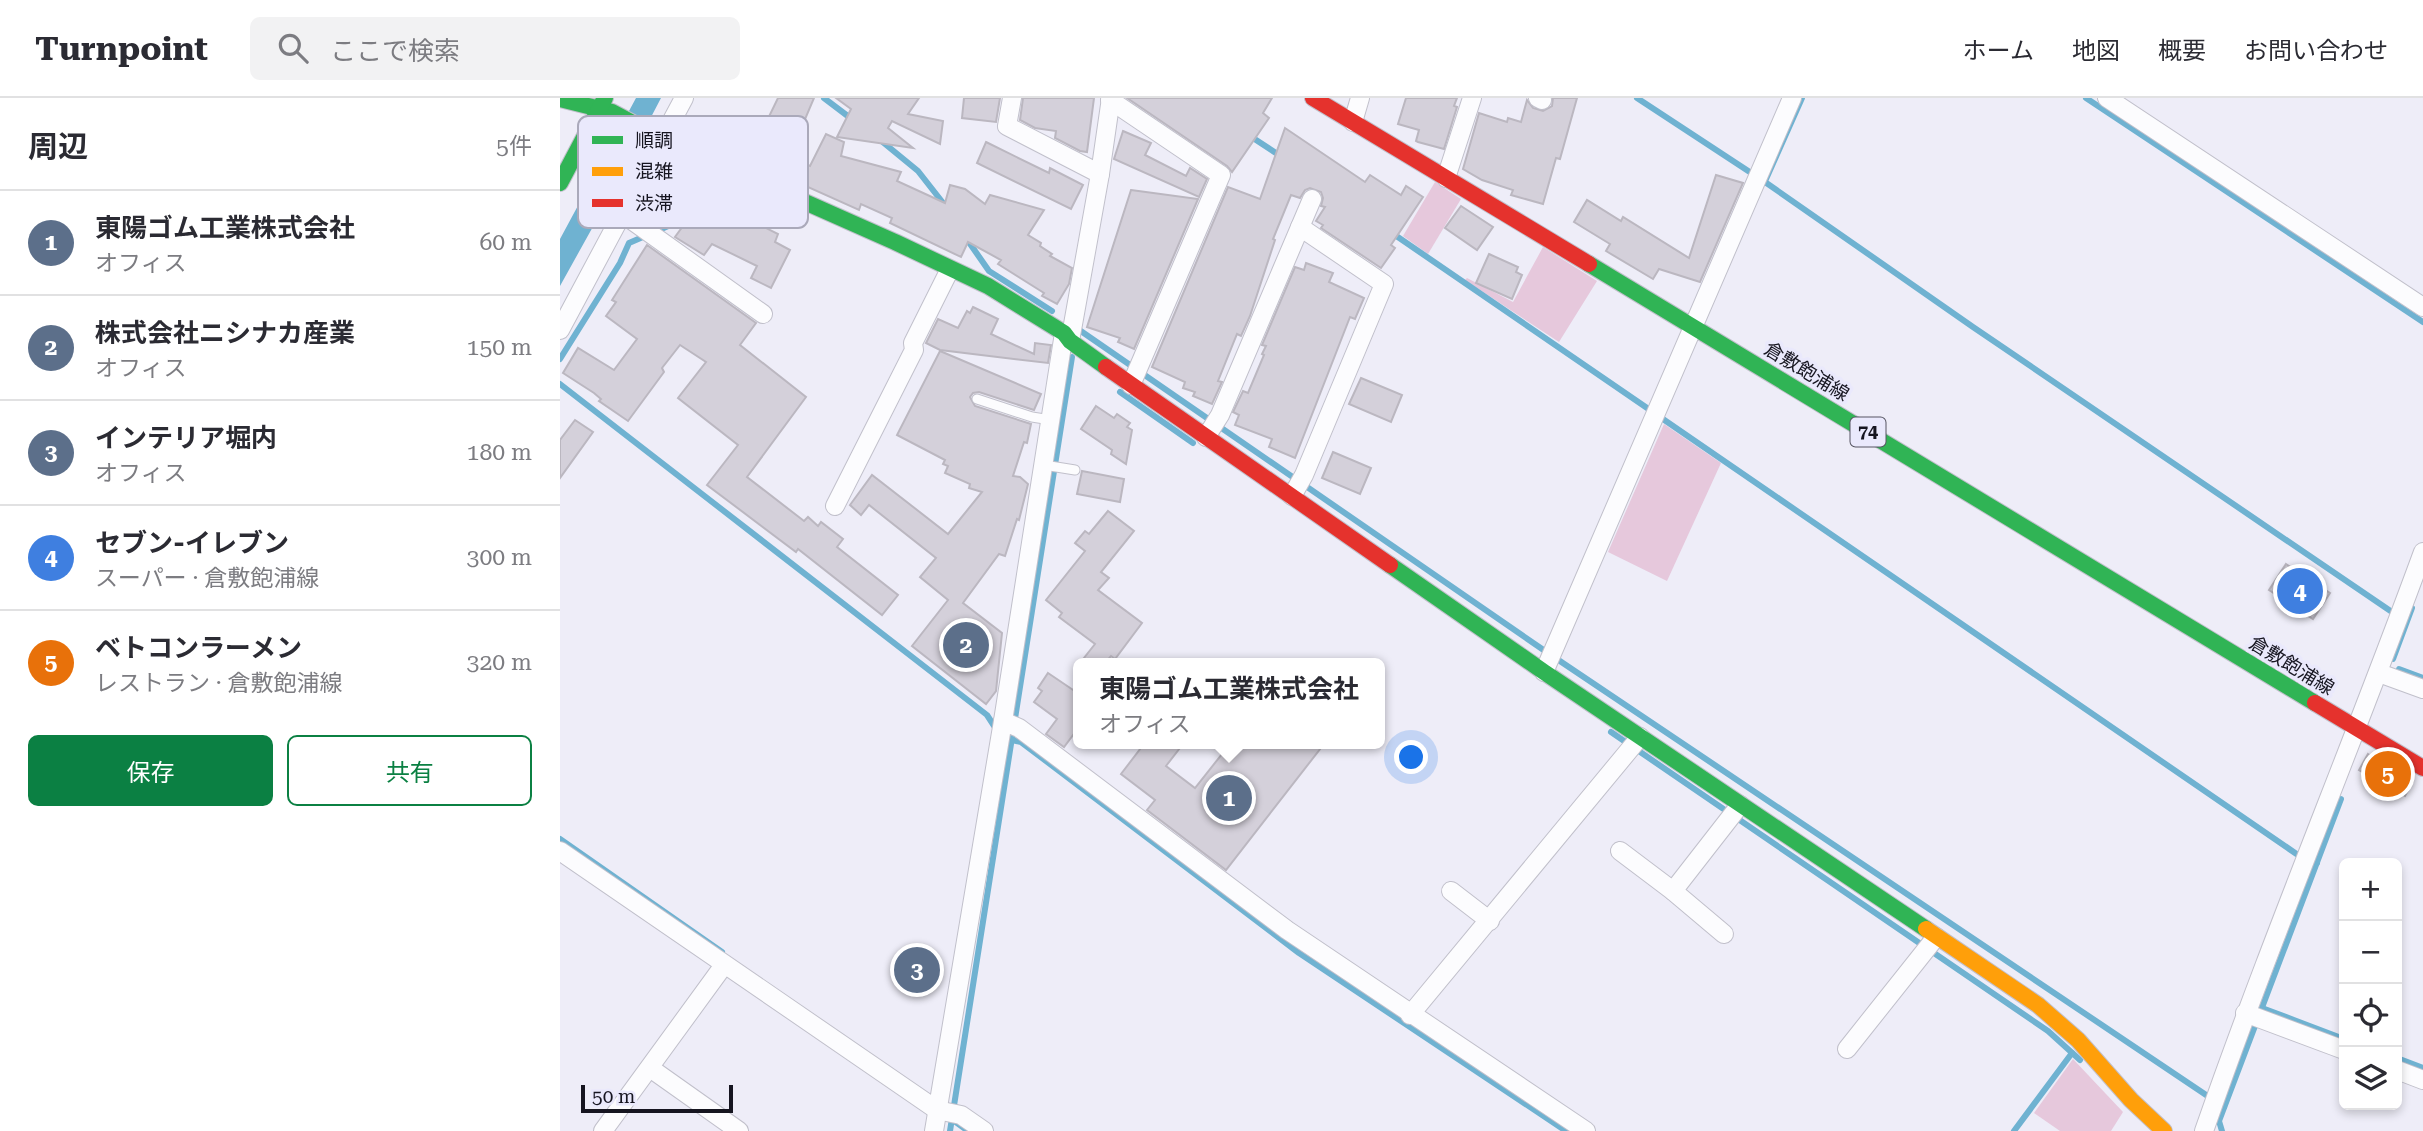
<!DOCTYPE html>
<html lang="ja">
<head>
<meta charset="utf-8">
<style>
	:root { --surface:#fff; --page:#f2f2f3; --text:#2b2b33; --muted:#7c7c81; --line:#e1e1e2; --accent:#0b8043 }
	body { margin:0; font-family:"Roboto Serif","Noto Sans JP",serif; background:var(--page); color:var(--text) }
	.controls { position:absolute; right:21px; bottom:21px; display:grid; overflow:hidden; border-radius:10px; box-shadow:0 4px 10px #0003 }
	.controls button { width:63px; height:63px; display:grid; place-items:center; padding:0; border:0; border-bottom:2px solid var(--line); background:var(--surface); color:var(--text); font:35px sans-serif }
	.scale { position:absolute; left:21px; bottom:18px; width:152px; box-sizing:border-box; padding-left:7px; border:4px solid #161520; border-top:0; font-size:19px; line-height:24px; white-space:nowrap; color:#161520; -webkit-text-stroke:5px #eae9fc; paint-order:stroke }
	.you { position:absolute; left:852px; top:660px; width:24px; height:24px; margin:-18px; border:5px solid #fff; border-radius:50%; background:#1a73e8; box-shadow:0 0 0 10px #1a73e833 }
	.badge { display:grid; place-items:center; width:46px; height:46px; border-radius:50%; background:var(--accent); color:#fff; font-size:23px; font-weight:700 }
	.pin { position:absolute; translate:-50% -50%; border:4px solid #fff; box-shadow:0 2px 7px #0006 }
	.popup { position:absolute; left:513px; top:560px; width:312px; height:91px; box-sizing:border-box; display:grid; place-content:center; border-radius:10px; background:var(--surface); filter:drop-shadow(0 2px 5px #0005); font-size:23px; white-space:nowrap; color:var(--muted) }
	.popup b { font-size:26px; color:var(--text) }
	.popup::after { content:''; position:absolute; left:50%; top:100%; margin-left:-14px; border:14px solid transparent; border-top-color:var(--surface) }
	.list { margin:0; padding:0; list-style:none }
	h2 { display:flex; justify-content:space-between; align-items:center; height:91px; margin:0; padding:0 28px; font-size:30px }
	h2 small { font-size:23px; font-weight:400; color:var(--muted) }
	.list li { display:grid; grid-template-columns:46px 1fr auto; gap:21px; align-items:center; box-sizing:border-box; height:105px; padding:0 28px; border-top:2px solid var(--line) }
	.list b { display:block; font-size:26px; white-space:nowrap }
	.list p { margin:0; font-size:23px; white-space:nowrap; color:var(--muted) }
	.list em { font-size:23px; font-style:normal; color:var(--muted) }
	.actions { display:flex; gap:14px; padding:21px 28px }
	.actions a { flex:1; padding:16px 0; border:2px solid var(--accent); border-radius:10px; text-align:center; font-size:24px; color:var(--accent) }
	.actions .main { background:var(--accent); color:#fff }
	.icon { flex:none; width:38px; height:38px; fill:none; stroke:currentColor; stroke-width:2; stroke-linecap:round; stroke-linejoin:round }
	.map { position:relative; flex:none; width:1863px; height:1033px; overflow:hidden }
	header { display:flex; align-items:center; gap:42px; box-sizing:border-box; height:98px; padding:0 35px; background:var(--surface); border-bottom:2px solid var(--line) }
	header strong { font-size:33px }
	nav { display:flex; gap:38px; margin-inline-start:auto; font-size:24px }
	.search { width:490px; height:63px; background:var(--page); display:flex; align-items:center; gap:18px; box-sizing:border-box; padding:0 24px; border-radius:10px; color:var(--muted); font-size:26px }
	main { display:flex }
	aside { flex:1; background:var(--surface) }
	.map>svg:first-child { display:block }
	.green { fill:#e6c8dc }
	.water { fill:#6fb2d1 }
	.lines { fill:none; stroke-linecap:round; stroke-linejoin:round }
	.stream { stroke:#6fb2d1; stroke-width:6 }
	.building { fill:#d4d0da; stroke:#bbb7c0; stroke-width:2 }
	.lane-casing { stroke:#c1c0cb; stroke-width:11 }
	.street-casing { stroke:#c1c0cb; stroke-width:20 }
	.fast-casing { stroke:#c1c0cb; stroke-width:18 }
	.slow-casing { stroke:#c1c0cb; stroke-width:18 }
	.jam-casing { stroke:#c1c0cb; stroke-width:18 }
	.lane { stroke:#fcfcfe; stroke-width:9 }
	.street { stroke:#fcfcfe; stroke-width:18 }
	.fast { stroke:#30b455; stroke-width:16 }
	.slow { stroke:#ff9f0a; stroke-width:16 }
	.jam { stroke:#e5322d; stroke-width:16 }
	.labels { text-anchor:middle; stroke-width:7; stroke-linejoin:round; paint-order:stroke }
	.shield { fill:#eae9fc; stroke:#565562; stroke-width:2 }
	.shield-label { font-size:18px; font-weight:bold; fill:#161520 }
	.street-label { font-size:19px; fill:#161520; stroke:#eae9fc }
	.key { fill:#eae9fc; stroke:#aaa9ba; stroke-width:2 }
	.key-label { font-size:19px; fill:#161520 }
</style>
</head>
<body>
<header>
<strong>Turnpoint</strong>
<div class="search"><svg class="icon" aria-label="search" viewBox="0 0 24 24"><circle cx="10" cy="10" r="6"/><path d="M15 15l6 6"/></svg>ここで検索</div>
<nav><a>ホーム</a><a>地図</a><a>概要</a><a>お問い合わせ</a></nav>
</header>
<main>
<aside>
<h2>周辺<small>5件</small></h2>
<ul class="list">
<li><span class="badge" style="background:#5c6f8a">1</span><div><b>東陽ゴム工業株式会社</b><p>オフィス</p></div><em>60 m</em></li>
<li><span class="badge" style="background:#5c6f8a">2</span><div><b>株式会社ニシナカ産業</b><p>オフィス</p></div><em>150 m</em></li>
<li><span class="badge" style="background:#5c6f8a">3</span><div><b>インテリア堀内</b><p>オフィス</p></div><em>180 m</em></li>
<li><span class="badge" style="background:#3f7fe0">4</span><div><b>セブン-イレブン</b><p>スーパー · 倉敷飽浦線</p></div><em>300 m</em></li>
<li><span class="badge" style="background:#e8710a">5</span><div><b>ベトコンラーメン</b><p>レストラン · 倉敷飽浦線</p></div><em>320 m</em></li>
</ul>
<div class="actions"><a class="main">保存</a><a>共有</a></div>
</aside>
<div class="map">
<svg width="1863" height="1033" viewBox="0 0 1863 1033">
	<rect width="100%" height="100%" fill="#eeedf8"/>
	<g class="green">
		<path d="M875,84L901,101L868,156L843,138Z"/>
		<path d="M983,149L1037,183L999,244L905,182L907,180L953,204Z"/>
		<path d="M1104,326L1161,365L1107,483L1048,454Z"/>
		<path d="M1513,961L1563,1014L1551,1033H1500L1474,1015Z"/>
	</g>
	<path class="water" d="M76,0H101L39,119L42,123L40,126L35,125L0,188V141Z"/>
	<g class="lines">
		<g class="stream">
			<path d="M264,0L293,22"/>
			<path d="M1077,0L1205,84L1413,229L1832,514"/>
			<path d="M1526,0L1863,224"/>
			<path d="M690,38L722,59"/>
			<path d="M319,41L358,73L387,110"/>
			<path d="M1206,81L1242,0"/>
			<path d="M832,135L1090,312"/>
			<path d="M406,140L429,173L492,213"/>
			<path d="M515,229L985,553L1664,1009"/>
			<path d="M0,261L60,165L69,145L136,116"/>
			<path d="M0,286L427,617L438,634"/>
			<path d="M560,294L633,345"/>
			<path d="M1100,319L1738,757L1757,765"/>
			<path d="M1833,561L1852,510"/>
			<path d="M1839,571L1863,580"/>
			<path d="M1051,634L1488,933L1520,962"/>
			<path d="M452,642L461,644L739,855L1006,1033"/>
			<path d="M0,741L162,854"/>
			<path d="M1702,910L1784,941"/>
			<path d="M1837,960L1863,970"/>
			<path d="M393,1022L408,1033"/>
			<path d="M390,1033L512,259"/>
			<path d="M1454,1033L1512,955"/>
			<path d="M1662,1033L1659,1023L1781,701"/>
		</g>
	</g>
	<g class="building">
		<path d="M218,0H254L243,26L234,22L219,55L250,68L266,36L284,44L281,58L341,74L337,83L385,105L390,87L405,91L425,106L430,97L484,112L468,137L481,145L480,148L492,156L490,158L512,170L509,186L497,206L482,198L484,195L438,166L441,162L408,144L401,159L330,125L332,120L301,106L299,112L152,46L158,33L168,38L175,23L201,35Z"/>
		<path d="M276,0H359L348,16L383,23L380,46L332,23L328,30L353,50L277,39L291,11Z"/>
		<path d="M404,0H440L436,24L402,20Z"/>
		<path d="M463,0H534L527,54L520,53L495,40L496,33L475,30L460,22Z"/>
		<path d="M567,0H712L703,15L709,20L672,74L667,68Z"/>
		<path d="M846,0H897L894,8L897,9L884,51L858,44L856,43L859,32L838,26Z"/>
		<path d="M993,0H1017L1000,61L996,60L983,106L951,97L953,92L922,82L903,71L919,15L947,24L948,20L961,24L967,2L973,10L983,13L992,8Z"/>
		<path d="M725,30L805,84L810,77L841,97L846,88L863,99L831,147L835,150L821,170L761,130L763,127L756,123L765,109L761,108L763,100L761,94L750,90L745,92L740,100L731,97L713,141L715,142L690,218L681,238L677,236L658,283L662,284L652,306L633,298L635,294L623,290L625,284L592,269L668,89L700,101Z"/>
		<path d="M563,33L591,45L585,57L626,78L630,70L647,81L639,99L554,61Z"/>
		<path d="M426,44L489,75L490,70L523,87L511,111L417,65Z"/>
		<path d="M106,59L204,102L194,124L218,136L215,144L230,152L211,190L191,180L197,168L152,146L144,157L115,139L145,98L88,120L83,116L80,111Z"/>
		<path d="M1156,77L1183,85L1140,184L1099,171L1093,181L1046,153L1050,146L1014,124L1027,102L1061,123L1063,119L1129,160Z"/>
		<path d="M571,92L638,101L574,251L558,244L560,240L527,229Z"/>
		<path d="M901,108L933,129L917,152L885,130Z"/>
		<path d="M87,147L196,225L180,247L246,299L187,379L244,423L248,419L258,428L261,424L283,441L277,449L338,497L322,517L238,451L236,454L147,387L178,347L118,300L146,264L120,247L102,270L104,274L68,323L39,303L41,301L34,295L3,275L18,250L54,272L77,241L46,218L56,204L52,202Z"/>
		<path d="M929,156L958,169L956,174L962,177L952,201L916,185Z"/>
		<path d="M746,165L773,175L769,184L804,200L795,221L790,219L735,360L709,349L712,341L675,327L679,317L673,314L683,293L688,295L704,257L702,256L706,248L702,247L735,169L744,172Z"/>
		<path d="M413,209L438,221L431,236L474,256L475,245L491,247L488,265L380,252L366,245L378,221L398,230L407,213L410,215Z"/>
		<path d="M380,253L481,296L474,312L419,294L413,295L410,299L415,308L471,326L467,345L464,344L453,378L460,379L468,386L459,422L457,421L445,458L439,456L403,505L442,535L436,593L426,606L352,548L388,502L360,479L376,460L309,407L301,417L290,407L312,377L388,436L422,394L409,390L410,386L385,375L388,368L383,366L385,362L337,337Z"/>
		<path d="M801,280L842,297L831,324L789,306Z"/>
		<path d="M536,308L554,320L557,316L570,325L567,329L572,332L566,366L551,356L552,352L521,331Z"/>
		<path d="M15,322L33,334L0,380V342Z"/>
		<path d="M773,354L811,370L800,396L762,380Z"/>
		<path d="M522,373L564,381L560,404L517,396Z"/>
		<path d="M548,413L574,433L541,474L549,480L538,492L582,525L555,561L551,558L545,565H520L535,546L499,519L502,515L486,502L525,453L515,445L525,433L529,436Z"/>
		<path d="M1726,466L1770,495L1753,521L1709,492Z"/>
		<path d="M488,575L519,596V629L504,649L486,636L497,621L474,604L482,593L478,590Z"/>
		<path d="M584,646H623L606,668L635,690L670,646H764L666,772L587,712L595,702L561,676Z"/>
		<path d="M1808,656L1853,683L1845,698L1799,672Z"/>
		<path d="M351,851L380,875L365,894L335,870Z"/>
	</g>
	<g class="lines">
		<g class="lane-casing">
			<g id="lane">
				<path d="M417,301L472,319L491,322"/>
				<path d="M484,367L515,372"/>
			</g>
		</g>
		<g class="street-casing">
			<g id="street">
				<path d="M452,0L447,28L540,76"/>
				<path d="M978,0L982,2"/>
				<path d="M1547,0L1863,209"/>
				<path d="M550,2L661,77L571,287"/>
				<path d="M793,24L800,0"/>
				<path d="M886,80L912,0"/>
				<path d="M63,116L203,216"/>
				<path d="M0,232L124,0"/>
				<path d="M510,243L540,76L551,0"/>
				<path d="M646,339L660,317L752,101"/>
				<path d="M732,398L744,377L824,186L740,129"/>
				<path d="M275,408L354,252L353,245L388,175"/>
				<path d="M984,574L1232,0"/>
				<path d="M1819,575L1863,591"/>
				<path d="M443,623L459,630L727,832L1026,1033"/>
				<path d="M0,753L377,1012L401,1017L424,1033"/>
				<path d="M1060,753L1113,793"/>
				<path d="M891,793L930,823"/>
				<path d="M1164,836L1113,793L1180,707"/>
				<path d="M1685,915L1784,952"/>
				<path d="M850,917L1080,639"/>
				<path d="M1287,951L1376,839"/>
				<path d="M90,970L179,1033"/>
				<path d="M1837,972L1863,982"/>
				<path d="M43,1033L164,867"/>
				<path d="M374,1033L443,623L504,235"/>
				<path d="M1644,1033C1712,838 1792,648 1863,454"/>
			</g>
		</g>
		<g class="fast-casing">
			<g id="fast">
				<path d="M0,1L52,14L103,41L335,144L428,188L504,235L510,243L546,269"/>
				<path d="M0,85L45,0"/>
				<path d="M1029,166L1755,605"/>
				<path d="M830,467L984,574L1366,831"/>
			</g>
		</g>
		<g class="slow-casing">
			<path id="slow" d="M1366,831L1478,907L1518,942L1571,1002L1604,1033"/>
		</g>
		<g class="jam-casing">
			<g id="jam">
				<path d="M753,0L1029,166"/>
				<path d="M546,269L830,467"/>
				<path d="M1755,605L1863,670"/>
			</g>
		</g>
		<use href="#lane" class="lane"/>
		<use href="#street" class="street"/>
		<use href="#fast" class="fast"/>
		<use href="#slow" class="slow"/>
		<use href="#jam" class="jam"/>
	</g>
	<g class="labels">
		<rect class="shield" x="1290.5" y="319.5" width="35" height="29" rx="5"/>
		<g class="shield-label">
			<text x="1308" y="340">74</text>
		</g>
		<g class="street-label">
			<text transform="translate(1247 273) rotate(31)" y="7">倉敷飽浦線</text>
			<text transform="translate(1732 567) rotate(31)" y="7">倉敷飽浦線</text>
		</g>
	</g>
	<rect x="18" y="18" width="230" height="112" rx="10" class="key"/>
	<rect x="32" y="38" width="31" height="8" fill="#30b455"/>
	<rect x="32" y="69" width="31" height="9" fill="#ff9f0a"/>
	<rect x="32" y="101" width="31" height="8" fill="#e5322d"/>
	<g class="key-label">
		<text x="75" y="49">順調</text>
		<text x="75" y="80">混雑</text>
		<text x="75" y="112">渋滞</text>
	</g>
</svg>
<div class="controls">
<button>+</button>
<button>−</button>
<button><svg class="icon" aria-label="locate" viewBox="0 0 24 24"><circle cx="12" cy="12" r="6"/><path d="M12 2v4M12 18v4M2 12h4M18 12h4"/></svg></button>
<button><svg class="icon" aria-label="layers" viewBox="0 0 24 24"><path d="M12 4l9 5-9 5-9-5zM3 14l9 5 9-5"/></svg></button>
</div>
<div class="scale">50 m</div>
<div class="you"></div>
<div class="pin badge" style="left:669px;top:700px;background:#5c6f8a">1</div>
<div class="popup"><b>東陽ゴム工業株式会社</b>オフィス</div>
<div class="pin badge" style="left:406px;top:547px;background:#5c6f8a">2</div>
<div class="pin badge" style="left:357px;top:872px;background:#5c6f8a">3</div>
<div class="pin badge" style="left:1740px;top:493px;background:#3f7fe0">4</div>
<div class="pin badge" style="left:1828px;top:676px;background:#e8710a">5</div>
</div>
</main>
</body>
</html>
